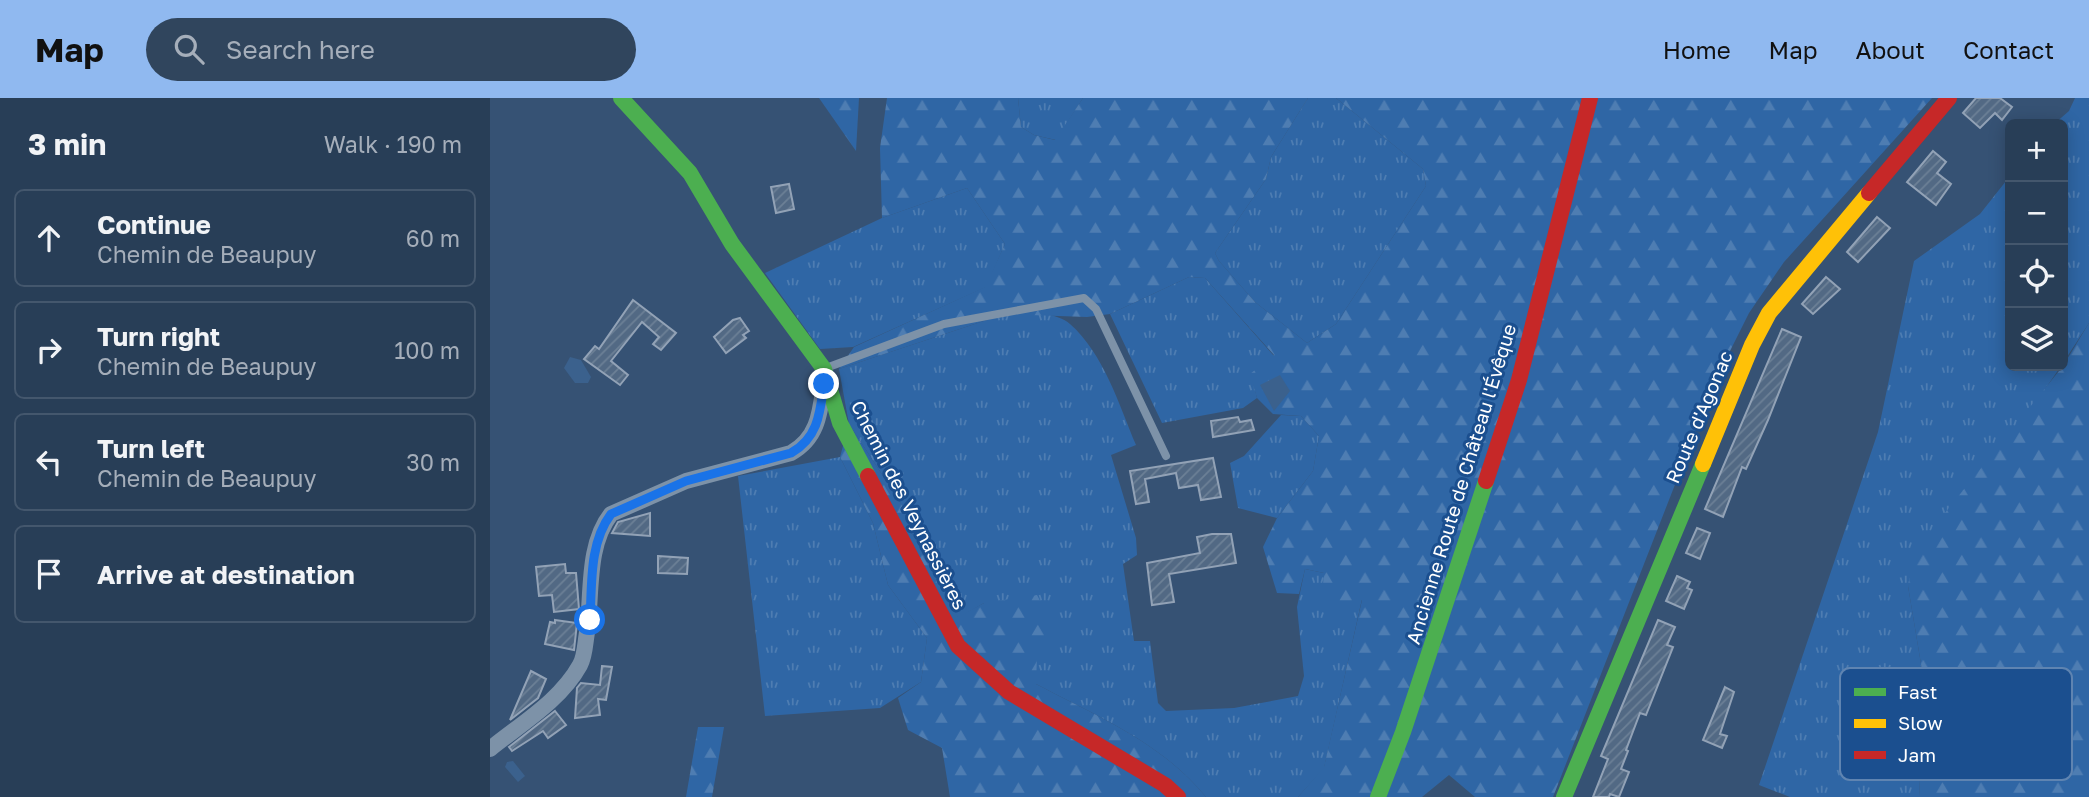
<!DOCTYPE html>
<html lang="en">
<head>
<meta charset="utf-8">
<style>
	:root { --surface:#283e57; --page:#30455d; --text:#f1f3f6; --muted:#a5aeba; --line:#44576d; --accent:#90b9f0 }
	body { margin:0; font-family:"Golos Text",sans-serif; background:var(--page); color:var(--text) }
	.controls { position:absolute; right:21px; top:21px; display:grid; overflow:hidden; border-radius:10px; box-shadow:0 4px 18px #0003 }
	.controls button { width:63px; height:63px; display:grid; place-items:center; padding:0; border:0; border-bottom:2px solid var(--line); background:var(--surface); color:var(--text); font:35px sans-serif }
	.stop { position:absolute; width:21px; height:21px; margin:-16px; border:5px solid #1a73e8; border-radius:50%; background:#fff }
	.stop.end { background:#1a73e8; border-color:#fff; box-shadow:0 2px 7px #0008 }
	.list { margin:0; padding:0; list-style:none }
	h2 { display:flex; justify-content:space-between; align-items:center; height:91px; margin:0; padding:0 28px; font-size:30px }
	h2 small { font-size:23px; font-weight:400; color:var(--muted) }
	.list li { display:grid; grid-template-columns:46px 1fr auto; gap:21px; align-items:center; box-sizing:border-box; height:98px; margin:0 14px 14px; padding:0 14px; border:2px solid var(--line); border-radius:10px }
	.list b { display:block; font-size:26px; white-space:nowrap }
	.list p { margin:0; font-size:23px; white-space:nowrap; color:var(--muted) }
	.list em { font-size:23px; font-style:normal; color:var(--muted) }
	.icon { flex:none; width:38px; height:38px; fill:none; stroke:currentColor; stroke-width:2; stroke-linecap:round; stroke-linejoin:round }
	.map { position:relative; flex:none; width:1599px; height:699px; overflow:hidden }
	header { display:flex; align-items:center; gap:42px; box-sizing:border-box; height:98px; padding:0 35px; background:var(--accent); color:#111 }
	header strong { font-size:33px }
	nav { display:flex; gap:38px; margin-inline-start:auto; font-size:24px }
	.search { width:490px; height:63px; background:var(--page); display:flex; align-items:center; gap:18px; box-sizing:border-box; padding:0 24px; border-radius:38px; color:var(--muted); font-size:26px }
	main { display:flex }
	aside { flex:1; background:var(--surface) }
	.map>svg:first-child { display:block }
	.grass { fill:url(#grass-tufts) }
	.forest { fill:url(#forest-firs) }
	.water { fill:#3b618d }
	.building { fill:url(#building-hatch); stroke:#92a2b6; stroke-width:2 }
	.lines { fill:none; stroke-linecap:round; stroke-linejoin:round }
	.lane { stroke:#7d92a8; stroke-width:8 }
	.street { stroke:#7d92a8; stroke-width:16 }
	.fast { stroke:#4caf50; stroke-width:16 }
	.slow { stroke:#ffc107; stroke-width:16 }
	.jam { stroke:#c62828; stroke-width:16 }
	.route { stroke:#1a73e8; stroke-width:9 }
	.labels { text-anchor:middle; stroke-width:6; stroke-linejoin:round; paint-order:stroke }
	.street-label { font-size:19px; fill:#fff; stroke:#1b4f8f }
	.key { fill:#1b4f8f; stroke:#5f84b1; stroke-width:2 }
	.key-label { font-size:19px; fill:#fff }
</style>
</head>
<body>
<header>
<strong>Map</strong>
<div class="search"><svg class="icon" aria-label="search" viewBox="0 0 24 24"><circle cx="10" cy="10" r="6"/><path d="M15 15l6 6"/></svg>Search here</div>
<nav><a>Home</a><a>Map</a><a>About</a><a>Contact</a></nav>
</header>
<main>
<aside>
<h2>3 min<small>Walk · 190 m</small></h2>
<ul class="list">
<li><svg class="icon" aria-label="ahead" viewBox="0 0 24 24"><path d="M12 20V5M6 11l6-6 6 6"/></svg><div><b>Continue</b><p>Chemin de Beaupuy</p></div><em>60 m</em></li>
<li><svg class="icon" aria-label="right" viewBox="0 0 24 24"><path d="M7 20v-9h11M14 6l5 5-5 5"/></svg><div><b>Turn right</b><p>Chemin de Beaupuy</p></div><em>100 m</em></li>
<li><svg class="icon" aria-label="left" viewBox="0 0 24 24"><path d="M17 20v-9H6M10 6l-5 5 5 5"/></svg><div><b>Turn left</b><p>Chemin de Beaupuy</p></div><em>30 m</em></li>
<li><svg class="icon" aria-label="arrive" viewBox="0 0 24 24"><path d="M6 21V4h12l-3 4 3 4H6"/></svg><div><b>Arrive at destination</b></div></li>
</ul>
</aside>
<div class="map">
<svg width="1599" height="699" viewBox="0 0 1599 699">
	<defs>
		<pattern id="grass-tufts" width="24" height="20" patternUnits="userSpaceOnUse" patternTransform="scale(1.75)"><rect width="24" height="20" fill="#2f66a5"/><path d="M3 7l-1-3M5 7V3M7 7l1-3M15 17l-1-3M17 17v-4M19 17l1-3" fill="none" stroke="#4e7db2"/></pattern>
		<pattern id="forest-firs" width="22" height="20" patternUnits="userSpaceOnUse" patternTransform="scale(1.75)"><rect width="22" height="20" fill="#2f66a5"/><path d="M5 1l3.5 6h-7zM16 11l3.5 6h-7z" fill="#4e7db2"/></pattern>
		<pattern id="building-hatch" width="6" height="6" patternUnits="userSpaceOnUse" patternTransform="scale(1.75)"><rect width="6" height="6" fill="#526984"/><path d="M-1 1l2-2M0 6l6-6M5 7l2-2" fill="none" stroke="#6c8096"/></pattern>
	</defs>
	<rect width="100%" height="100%" fill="#365274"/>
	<g class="grass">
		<path d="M528,0H593L566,42L544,37L531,29Z"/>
		<path d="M818,0H846L933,71L936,88L846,226L817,245L765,204L729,163L725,155L776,81L781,59Z"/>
		<path d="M1585,0H1599V225L1573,265V26H1564L1579,13Z"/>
		<path d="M1520,78V268H1571L1418,488L1435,590L1429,699H1300L1269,687L1388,334L1424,163L1490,116Z"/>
		<path d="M477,90L515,146L496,189L363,249L330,251L275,175L392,120Z"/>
		<path d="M699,179L715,180L784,258L761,276L767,300L753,310L672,325L620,216Z"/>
		<path d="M555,215C563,218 574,220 580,226C614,256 629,307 646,347L621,357L646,440L647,457L633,466L644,543H660L668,605L676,613L744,610L808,598L814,578L807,509L815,471L834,475L872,501L834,670L808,699H716C672,645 607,618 546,586V557L494,505L468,520L437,453L421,435L412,407L359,326L349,271L515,216Z"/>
		<path d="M791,317L811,318L829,338L823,373L787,420L748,410L740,365L754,358Z"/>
		<path d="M350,359L383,425L398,487L437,540L431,584L390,610L275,618L248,378Z"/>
	</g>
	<g class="forest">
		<path d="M329,0H369L366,53Z"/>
		<path d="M397,0H528L531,29L544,37L565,42L593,0H818L781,59L776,81L725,155L729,163L765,204L817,245L846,226L936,88L933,71L846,0H1442L1294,164L1259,215L1227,279L1063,699H985L959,677L932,699H808L834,669L872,502L831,510L834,475L815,471L809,496L787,495L773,449L787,420L823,373L829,338L811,318L783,316L767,300L760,276L784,257L715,180L699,179L620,216L597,219L515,216L349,271L364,249L495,189L515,146L477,90L392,120L390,50Z"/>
		<path d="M1599,225V699H1429L1435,590L1418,488L1426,451L1573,268Z"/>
		<path d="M359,326L412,407L421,435L437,453L468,519L494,505L547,497L567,535L547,557L546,586C607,618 672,645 716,699H460L452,650L418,632L408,600L431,584L437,540L398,487L383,425L350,359Z"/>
		<path d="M208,629H234L222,699H196Z"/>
	</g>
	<g class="water">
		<path d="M80,259L91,262L101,279L98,285H85L74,270Z"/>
		<path d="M790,277L800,293L784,313L770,287Z"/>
		<path d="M23,663L35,678L28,684L15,669L17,664Z"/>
	</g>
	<g class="building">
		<path d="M1486,0H1510L1522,9L1512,22L1505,15L1490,30L1473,15Z"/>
		<path d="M1443,53L1456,64L1447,75L1461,86L1446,107L1417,84Z"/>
		<path d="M299,86L304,111L286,115L281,89Z"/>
		<path d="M1387,119L1400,130L1368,164L1357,154Z"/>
		<path d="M1336,179L1350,191L1323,216L1312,206Z"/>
		<path d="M143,202L186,235L171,252L163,246L169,239L152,224L121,263L138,277L130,287L94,261L105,248L109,251Z"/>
		<path d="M250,220L259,233L253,237L256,240L236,255L224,239L243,222Z"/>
		<path d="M1292,231L1311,239L1278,322L1256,371L1252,369L1233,419L1215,411Z"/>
		<path d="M748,319L750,324L761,322L764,332L723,339L721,323Z"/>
		<path d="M723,360L731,399L711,402L708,387L689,390L686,375L655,381L659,404L646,406L640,373Z"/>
		<path d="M160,415V438L122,435L128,424Z"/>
		<path d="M1207,430L1220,435L1210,461L1196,455Z"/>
		<path d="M722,436H741L746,465L679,476L684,504L662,507L657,465L710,455L707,439Z"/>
		<path d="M168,458L198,460L197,476L168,475Z"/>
		<path d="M75,466L76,475H86L89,511L64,514L62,497L49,498L46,469Z"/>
		<path d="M1187,478L1200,484L1197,490L1202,492L1194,511L1176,503Z"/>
		<path d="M65,522L87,525L84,552L55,546L60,524L65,525Z"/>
		<path d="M1168,522L1185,529L1177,547L1183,549L1156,617L1150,615L1136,652L1138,653L1131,671L1139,674L1129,699L1120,696L1119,699H1103L1118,661L1111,658Z"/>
		<path d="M112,568L122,569L116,602L108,601L110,617L85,620L87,590L91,585L110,587Z"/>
		<path d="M41,573L56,581L48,600L20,622Z"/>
		<path d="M1235,589L1244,594L1230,636L1237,638L1232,650L1213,642Z"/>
		<path d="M65,613L76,627L58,640L53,633L22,653L19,649Z"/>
	</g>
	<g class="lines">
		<path class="lane" d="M336,270L454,226L594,200L606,211L676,358"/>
		<path class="street" d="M0,651C32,625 70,603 90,567C94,560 95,549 96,541C103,501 95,449 121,416L196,383L301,355C328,340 330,315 334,286L338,284"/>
		<g class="fast">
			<path d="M131,0L200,75L242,146L334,271L350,325L378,378"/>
			<path d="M888,699L913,634L996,383"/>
			<path d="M1074,699L1213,366"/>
		</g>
		<path class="slow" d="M1213,366L1262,247L1279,215L1379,95"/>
		<g class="jam">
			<path d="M1379,95L1459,0"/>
			<path d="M378,378L468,548L519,594L675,687L688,699"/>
			<path d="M996,383L1029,282L1100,0"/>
		</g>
	</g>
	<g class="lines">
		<path class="route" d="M100,522C102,487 99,445 121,416L196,383L301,355C328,340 330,315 334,286"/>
	</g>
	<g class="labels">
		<g class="street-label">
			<text transform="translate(1209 319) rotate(-67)" y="7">Route d'Agonac</text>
			<text transform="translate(971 386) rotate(-73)" y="7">Ancienne Route de Château l'Évêque</text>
			<text transform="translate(419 407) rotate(63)" y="7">Chemin des Veynassières</text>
		</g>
	</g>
	<rect x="1350" y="570" width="232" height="112" rx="10" class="key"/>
	<rect x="1364" y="590" width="32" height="8" fill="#4caf50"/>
	<rect x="1364" y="621" width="32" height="9" fill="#ffc107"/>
	<rect x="1364" y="653" width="32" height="8" fill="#c62828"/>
	<g class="key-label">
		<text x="1408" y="601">Fast</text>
		<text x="1408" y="632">Slow</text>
		<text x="1408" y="664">Jam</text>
	</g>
</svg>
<div class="controls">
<button>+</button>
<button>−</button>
<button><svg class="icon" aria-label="locate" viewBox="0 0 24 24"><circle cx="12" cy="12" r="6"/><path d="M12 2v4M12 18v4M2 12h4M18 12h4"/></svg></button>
<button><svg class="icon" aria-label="layers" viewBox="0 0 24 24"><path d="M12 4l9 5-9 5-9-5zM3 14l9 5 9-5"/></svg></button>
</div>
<div class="stop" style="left:100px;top:522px"></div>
<div class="stop end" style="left:334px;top:286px"></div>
</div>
</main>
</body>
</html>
